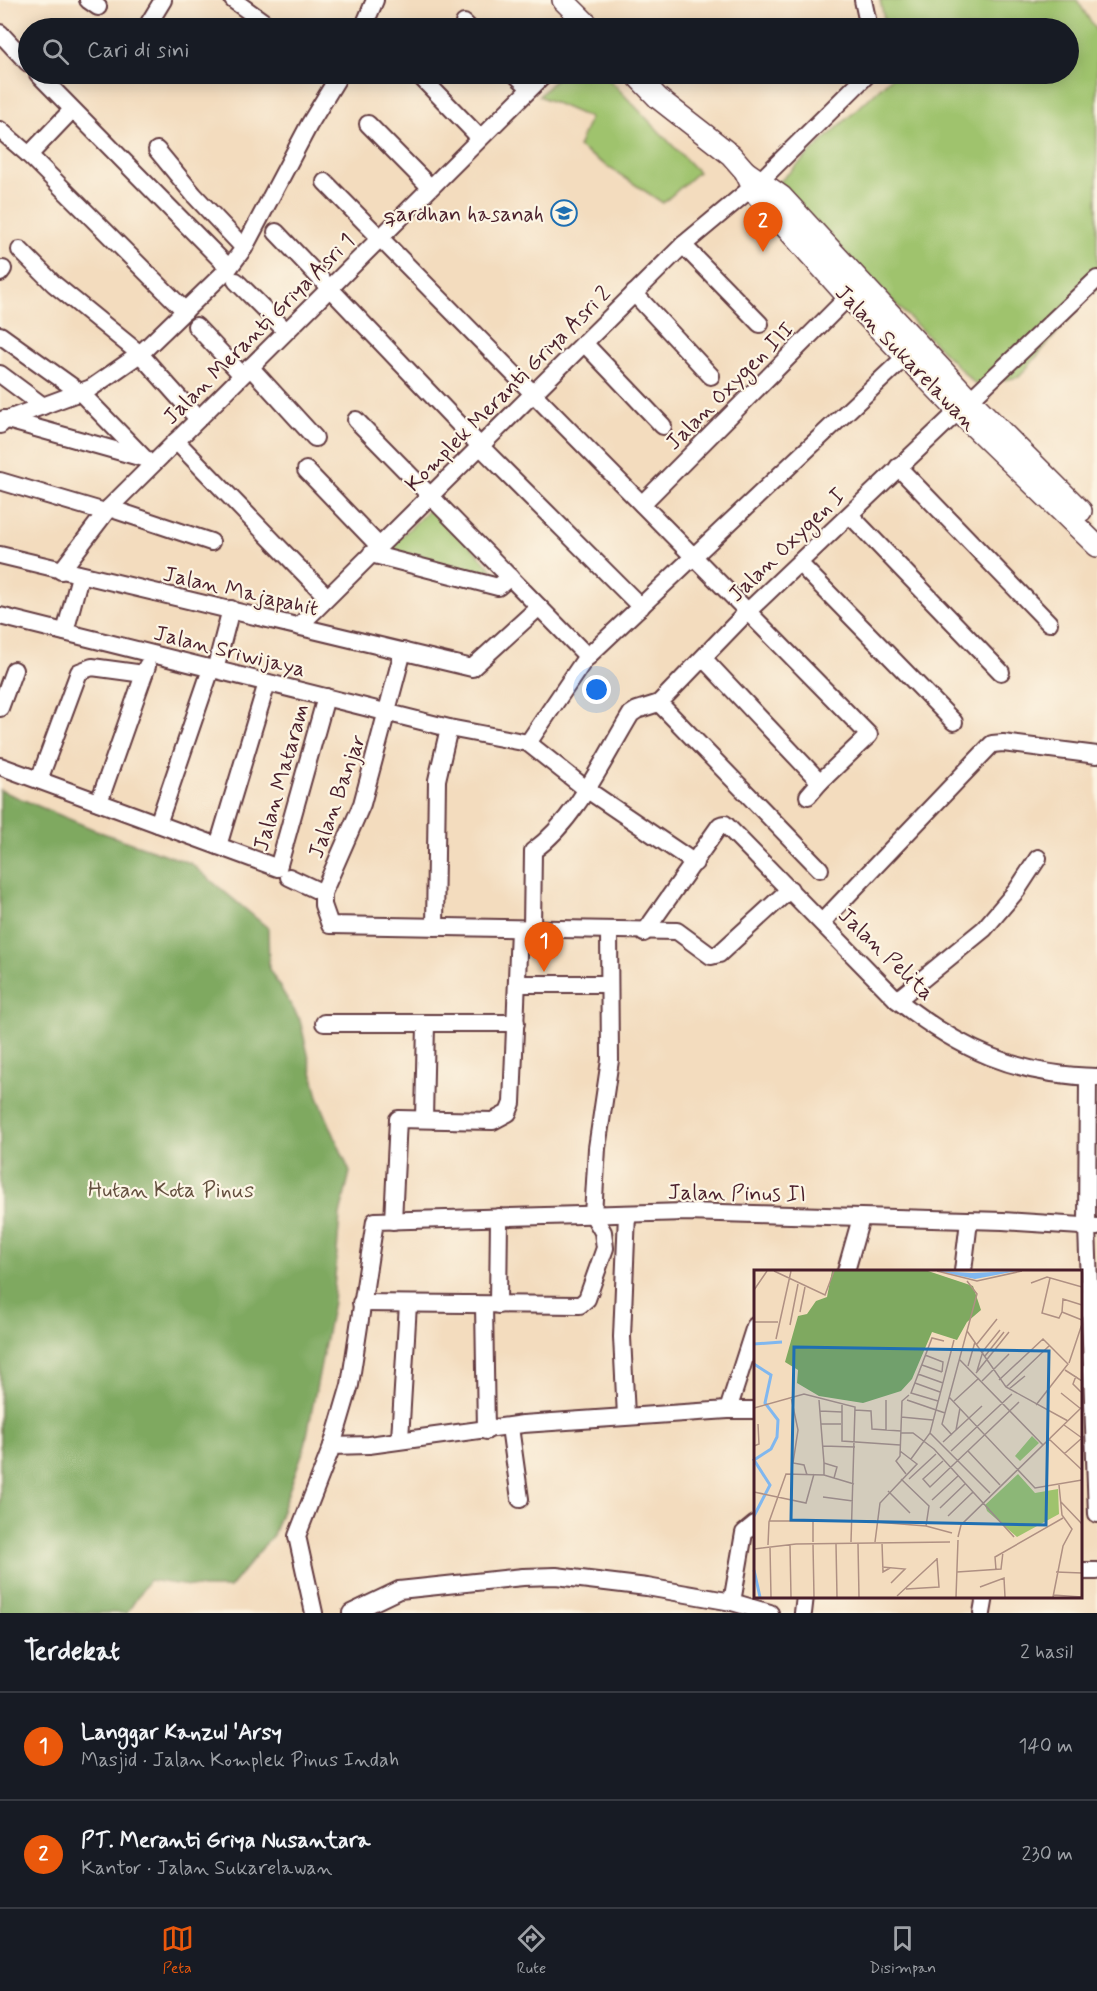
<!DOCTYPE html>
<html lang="id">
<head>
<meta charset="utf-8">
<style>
	:root { --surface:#171b24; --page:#20242c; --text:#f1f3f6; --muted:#9ea1a6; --line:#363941; --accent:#ea580c }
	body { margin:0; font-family:Mynerve,sans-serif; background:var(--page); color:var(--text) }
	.you { position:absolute; left:597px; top:690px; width:21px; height:21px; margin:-15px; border:4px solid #fff; border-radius:50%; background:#1a73e8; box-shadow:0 0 0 9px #1a73e833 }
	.badge { display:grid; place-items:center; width:39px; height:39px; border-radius:50%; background:var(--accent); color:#fff; font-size:20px; font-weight:700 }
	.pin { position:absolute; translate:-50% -50px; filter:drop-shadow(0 2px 3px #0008) }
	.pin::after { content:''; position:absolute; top:32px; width:21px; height:18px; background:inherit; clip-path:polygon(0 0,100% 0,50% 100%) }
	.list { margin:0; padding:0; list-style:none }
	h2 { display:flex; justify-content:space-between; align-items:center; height:78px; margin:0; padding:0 24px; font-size:26px }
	h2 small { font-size:20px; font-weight:400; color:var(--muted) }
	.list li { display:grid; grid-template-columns:39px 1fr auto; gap:18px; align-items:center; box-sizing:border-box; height:108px; padding:0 24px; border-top:2px solid var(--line) }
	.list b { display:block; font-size:22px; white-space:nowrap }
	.list p { margin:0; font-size:20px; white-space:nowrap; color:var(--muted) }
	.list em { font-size:20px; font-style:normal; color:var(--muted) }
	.icon { flex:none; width:33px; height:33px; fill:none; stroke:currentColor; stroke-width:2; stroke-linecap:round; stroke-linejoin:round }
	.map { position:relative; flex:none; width:1097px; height:1613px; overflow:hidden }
	.search { position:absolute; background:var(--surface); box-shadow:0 3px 15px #0003; left:18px; right:18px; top:18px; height:66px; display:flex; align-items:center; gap:15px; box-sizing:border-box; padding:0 21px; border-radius:33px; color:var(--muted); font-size:22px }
	.sheet { height:294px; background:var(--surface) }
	nav { display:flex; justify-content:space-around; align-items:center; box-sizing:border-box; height:84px; border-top:2px solid var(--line); background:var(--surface); font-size:16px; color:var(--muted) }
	nav a { display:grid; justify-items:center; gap:3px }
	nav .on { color:var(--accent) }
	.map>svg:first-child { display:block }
	.green { fill:#9fc36d; stroke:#74714c; stroke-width:1.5 }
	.forest { fill:#7fa960; stroke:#646446; stroke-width:1.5 }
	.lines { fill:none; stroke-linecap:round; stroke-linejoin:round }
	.minor-casing { stroke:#633b41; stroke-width:20 }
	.major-casing { stroke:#633b41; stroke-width:24 }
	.minor { stroke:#fff; stroke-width:16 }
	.major { stroke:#fff; stroke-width:21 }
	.labels { text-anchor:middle; stroke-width:4.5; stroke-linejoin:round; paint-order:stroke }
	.poi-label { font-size:22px; fill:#4a1f2b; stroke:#fcf5e5; text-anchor:end }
	.street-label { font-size:22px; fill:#4a1f2b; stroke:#fcf5e5 }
	.park-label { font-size:22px; fill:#64503f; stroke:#fcf5e5 }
	.inset-river { fill:none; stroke:#80b7ef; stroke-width:3 }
	.inset-road { fill:none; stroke:#af9083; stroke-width:1.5 }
	.view { fill:#1f6fb2; fill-opacity:0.15; stroke:#1f6fb2; stroke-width:3 }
	.inset-edge { fill:none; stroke:#4a1f2b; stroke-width:3 }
</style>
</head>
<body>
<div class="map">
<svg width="1097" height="1613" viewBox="0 0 1097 1613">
	<rect width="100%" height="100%" fill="#fcf5e5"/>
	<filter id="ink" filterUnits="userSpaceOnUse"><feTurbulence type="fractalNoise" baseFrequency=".0167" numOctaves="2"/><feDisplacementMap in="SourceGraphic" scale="12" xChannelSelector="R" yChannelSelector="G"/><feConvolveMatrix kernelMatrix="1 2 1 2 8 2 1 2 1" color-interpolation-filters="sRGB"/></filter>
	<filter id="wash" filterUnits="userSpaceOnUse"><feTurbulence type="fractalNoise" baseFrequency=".008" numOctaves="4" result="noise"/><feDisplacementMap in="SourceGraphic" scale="24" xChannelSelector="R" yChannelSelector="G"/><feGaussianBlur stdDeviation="1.35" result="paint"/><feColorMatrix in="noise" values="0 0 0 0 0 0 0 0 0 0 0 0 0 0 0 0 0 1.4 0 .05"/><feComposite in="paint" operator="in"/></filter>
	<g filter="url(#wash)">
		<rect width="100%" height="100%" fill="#f3dcbe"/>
		<g class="green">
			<path d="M880,0H1077L1097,32V287L1019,377L976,385L777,184L895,74H1068V28H886Z"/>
			<path d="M561,74H604L698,172L663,203L578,147L590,118L539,96Z"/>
			<path d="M433,506L504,582L385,552Z"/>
		</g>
		<path class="forest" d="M0,790L100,832L190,863L268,928L269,969L300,1020L318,1097L350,1172L340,1215L333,1302L305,1446L273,1535L229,1588H203L149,1580L127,1613H0Z"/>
	</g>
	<g filter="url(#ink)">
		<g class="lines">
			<g class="minor-casing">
				<g id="minor">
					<path d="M88,0L98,7"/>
					<path d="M233,0L272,28"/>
					<path d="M863,0L869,28"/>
					<path d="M464,23L469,28"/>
					<path d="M146,28L163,0"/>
					<path d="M363,28L375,0"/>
					<path d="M0,33L28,63"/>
					<path d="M38,74L229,268"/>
					<path d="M418,74L480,138"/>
					<path d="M515,74L530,88"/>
					<path d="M368,124L430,187"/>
					<path d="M0,130L29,155L185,311"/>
					<path d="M157,150L194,195L244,248"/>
					<path d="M29,155L72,110"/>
					<path d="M325,182L869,735L820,782L704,659"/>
					<path d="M276,232L480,446L641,607"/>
					<path d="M683,245L760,324"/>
					<path d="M20,250L54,284L140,354L198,419"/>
					<path d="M0,273L3,269"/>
					<path d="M236,281L286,331"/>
					<path d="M634,293L711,376"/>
					<path d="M196,326L242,375"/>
					<path d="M0,335L81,393L145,459"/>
					<path d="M584,343L663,426"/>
					<path d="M250,367L315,438"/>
					<path d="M0,374L43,406"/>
					<path d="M4,419L143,458"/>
					<path d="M356,420L588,657"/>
					<path d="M0,425L5,420L91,388L140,354L229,268L244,248L309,125L340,74"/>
					<path d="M176,441L327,597"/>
					<path d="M898,467L1049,623"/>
					<path d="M306,470L379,546"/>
					<path d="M0,481L105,512"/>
					<path d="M642,504L848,297"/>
					<path d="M109,508L211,542"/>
					<path d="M850,515L1001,672"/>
					<path d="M371,554L498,587L510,577"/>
					<path d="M0,555L472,668L539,607"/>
					<path d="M800,564L954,722"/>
					<path d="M61,571L109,508L545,74"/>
					<path d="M0,616L449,728L528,743L586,789L695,863"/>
					<path d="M299,626L683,245L761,180L868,74"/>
					<path d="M65,632L80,576"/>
					<path d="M403,651L362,804L323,893V905L330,925L677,931L711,956L719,954L790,889"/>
					<path d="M215,670L231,609"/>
					<path d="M659,703L820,869"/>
					<path d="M0,708L14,670"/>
					<path d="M528,743L585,659L905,357"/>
					<path d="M0,766L278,868L326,697"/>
					<path d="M39,780L79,672L92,667L144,674"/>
					<path d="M808,796L820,782"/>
					<path d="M99,802L147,666"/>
					<path d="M158,824L211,669"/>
					<path d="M218,846L267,683"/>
					<path d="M289,877L323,893"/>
					<path d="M822,922L992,744L1003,743L1097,755"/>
					<path d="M435,927L437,780L449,728"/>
					<path d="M532,928L533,851C576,820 603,760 631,714L637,710L659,703L748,611L1097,279"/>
					<path d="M644,933L720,825L725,824L897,1000C961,1050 1015,1075 1097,1077"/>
					<path d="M517,984H609"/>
					<path d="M897,1000L984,929L1017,890L1038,858"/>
					<path d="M324,1023H516"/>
					<path d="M1088,1077L1087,1227L1097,1514"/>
					<path d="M424,1119L426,1023"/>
					<path d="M393,1221L398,1119L493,1121L508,1113L512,1103L519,929"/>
					<path d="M846,1271L861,1218"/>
					<path d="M963,1271L969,1221"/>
					<path d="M361,1303L580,1305L587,1299L605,1248L603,1232L593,1215L597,1148L610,1060L609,930"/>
					<path d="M484,1305L486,1431"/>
					<path d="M498,1305L499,1217"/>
					<path d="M755,1326L728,1410H755"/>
					<path d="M626,1416L622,1337L627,1214"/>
					<path d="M510,1427L520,1499"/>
					<path d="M400,1439L408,1304"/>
					<path d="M332,1446L369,1445L523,1424L728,1410"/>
					<path d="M1080,1571H1097"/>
					<path d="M732,1602L770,1613"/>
					<path d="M314,1613L297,1536L332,1446L350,1385L375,1221L686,1212L1003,1221L1097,1227"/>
					<path d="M351,1613L399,1590L523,1577L556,1576L647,1587L732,1602L744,1533L755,1524"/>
					<path d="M803,1613L805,1596"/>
					<path d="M982,1613L985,1596"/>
				</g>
			</g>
			<g class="major-casing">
				<g id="major">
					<path d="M563,0L591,28"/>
					<path d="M635,74L658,98L731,155L745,171L756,194L848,297L959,412L1097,546"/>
					<path d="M745,171L781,196L971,401L1081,511"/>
				</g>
			</g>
			<use href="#minor" class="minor"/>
			<use href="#major" class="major"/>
		</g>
	</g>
	<defs>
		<g id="school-ring" transform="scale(1.35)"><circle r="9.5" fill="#fcf5e5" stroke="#1f6fb2" stroke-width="1.5"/><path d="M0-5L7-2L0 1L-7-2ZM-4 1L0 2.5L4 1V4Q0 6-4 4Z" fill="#1f6fb2"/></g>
	</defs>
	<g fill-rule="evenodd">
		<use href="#school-ring" x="564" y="213"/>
	</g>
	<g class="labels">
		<g class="poi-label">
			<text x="544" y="221">qardhan hasanah</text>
		</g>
		<g class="street-label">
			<text transform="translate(258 328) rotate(-45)" y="8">Jalan Meranti Griya Asri 1</text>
			<text transform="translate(907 357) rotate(46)" y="8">Jalan Sukarelawan</text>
			<text transform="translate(729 385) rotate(-45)" y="8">Jalan Oxygen III</text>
			<text transform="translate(507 388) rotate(-45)" y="8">Komplek Meranti Griya Asri 2</text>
			<text transform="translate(786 544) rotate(-44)" y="8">Jalan Oxygen I</text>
			<text transform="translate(241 590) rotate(13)" y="8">Jalan Majapahit</text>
			<text transform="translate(230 650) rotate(14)" y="8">Jalan Sriwijaya</text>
			<text transform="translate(280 777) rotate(-74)" y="8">Jalan Mataram</text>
			<text transform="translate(336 796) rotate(-70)" y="8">Jalan Banjar</text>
			<text transform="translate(887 953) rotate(44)" y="8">Jalan Pelita</text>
			<text transform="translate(737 1192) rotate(1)" y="8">Jalan Pinus II</text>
		</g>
		<g class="park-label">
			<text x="171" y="1197">Hutan Kota Pinus</text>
		</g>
	</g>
	<g transform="translate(754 1270)">
		<rect width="328" height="328" fill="#f3dcbe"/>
		<path d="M278,166L285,173L266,191L261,186ZM264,204L281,223L304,219L305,244L263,267L233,241L231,235Z" fill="#9fc36d"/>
		<path d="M78,1H174L219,16L227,40L213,52L203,70L178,62L158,109L147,121L109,133L65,126L43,113L44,100L31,92L44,46L53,44L62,31L73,27Z" fill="#7fa960"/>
		<path d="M183,1L218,3L263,1L221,9Z" fill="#80b7ef"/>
		<path class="inset-river" d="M0,74L28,72M0,94L17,105L11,133L24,150L23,167L17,179L0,190L16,215L0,246M0,300L6,327"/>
		<path class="inset-road" d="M20,1L71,25L80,1M183,1L223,11L268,1M296,8L288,43L305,48L308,42M277,13L293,7L328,17M0,20L13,1M46,42L51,17M308,42L309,29L328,35M308,42L328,50M0,52H24M36,55L44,14M213,61L252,117L314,151M22,69L37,1M223,74L243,49M171,85L189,92L188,102M231,86L250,62M205,89L289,175M315,93L328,54M168,95L188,102M214,96L221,72M311,100L328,111M223,101L229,81L246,60M222,103L255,62M164,104L189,113M322,106L319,114L327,122M245,110L289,69L314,94L282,135M228,111L255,84M161,113L186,122M252,117L295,76M255,119L271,106M307,123L327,139M37,127L44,160L39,193L50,195L53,205M195,127L281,218L328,210M65,130L70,193M153,130L191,143M184,131L157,123L178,68L190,71M200,131L225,108M88,135V171L146,175M0,138L50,124L101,137L97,272M101,140L117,141L118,159L147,161M66,141L88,142M147,147L179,150M67,154H87M310,155L328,168M132,160V130M202,160L206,138M147,163H159L180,179L260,267M176,163L236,223M198,165L188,154L223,24L213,11M295,169L328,200M189,172L228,136M0,176L5,174L4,154M69,176L101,177M197,181L258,124M214,181L246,215M310,184L328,168M157,189L176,163L200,70M189,191L169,209L176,217L265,132M152,204L142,191L146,186L148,131L155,125M70,205V193L83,197L80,208M147,209L175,236L172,256M155,209L182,184M134,221L156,243M0,222L52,233L60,204M69,227L99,231M178,230L204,206M307,232L328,254M186,238L211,214M194,246L219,222M15,251H122M59,251V272M122,252L172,256L198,263M204,267L207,255L328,137M121,272L126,233L163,194L146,181M128,273L129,302L136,298M59,274L60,327M82,274L83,327M104,274L105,327M14,275L15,252L32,204L70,205L100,214M36,275L37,327M16,277L17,327M0,279L42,274L196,272M128,297L151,299L137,313M242,300L241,287L309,248M203,302L247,299L249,282M302,302L328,303M226,317L250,308L251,327M152,319L185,317L183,288M299,325L328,327M143,326L183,289M202,327L204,270M299,327L309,276L318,259L308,245L305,215"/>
		<path class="view" d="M40,77L295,81L292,255L37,250Z"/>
		<rect width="328" height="328" class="inset-edge"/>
	</g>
</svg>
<div class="you"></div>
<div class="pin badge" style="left:544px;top:972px">1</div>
<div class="pin badge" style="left:763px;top:252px">2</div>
<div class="search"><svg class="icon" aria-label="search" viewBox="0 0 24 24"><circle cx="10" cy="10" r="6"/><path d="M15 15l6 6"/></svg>Cari di sini</div>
</div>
<section class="sheet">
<h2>Terdekat<small>2 hasil</small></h2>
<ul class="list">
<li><span class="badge">1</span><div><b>Langgar Kanzul 'Arsy</b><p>Masjid · Jalan Komplek Pinus Indah</p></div><em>140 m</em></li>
<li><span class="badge">2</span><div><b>PT. Meranti Griya Nusantara</b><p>Kantor · Jalan Sukarelawan</p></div><em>230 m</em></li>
</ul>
</section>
<nav>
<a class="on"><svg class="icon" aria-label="map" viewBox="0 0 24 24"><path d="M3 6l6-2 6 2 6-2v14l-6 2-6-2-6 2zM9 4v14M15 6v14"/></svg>Peta</a>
<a><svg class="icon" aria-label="directions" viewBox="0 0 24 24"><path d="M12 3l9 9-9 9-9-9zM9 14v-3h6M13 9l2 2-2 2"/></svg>Rute</a>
<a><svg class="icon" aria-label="saved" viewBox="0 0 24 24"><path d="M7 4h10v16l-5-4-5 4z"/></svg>Disimpan</a>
</nav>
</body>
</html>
